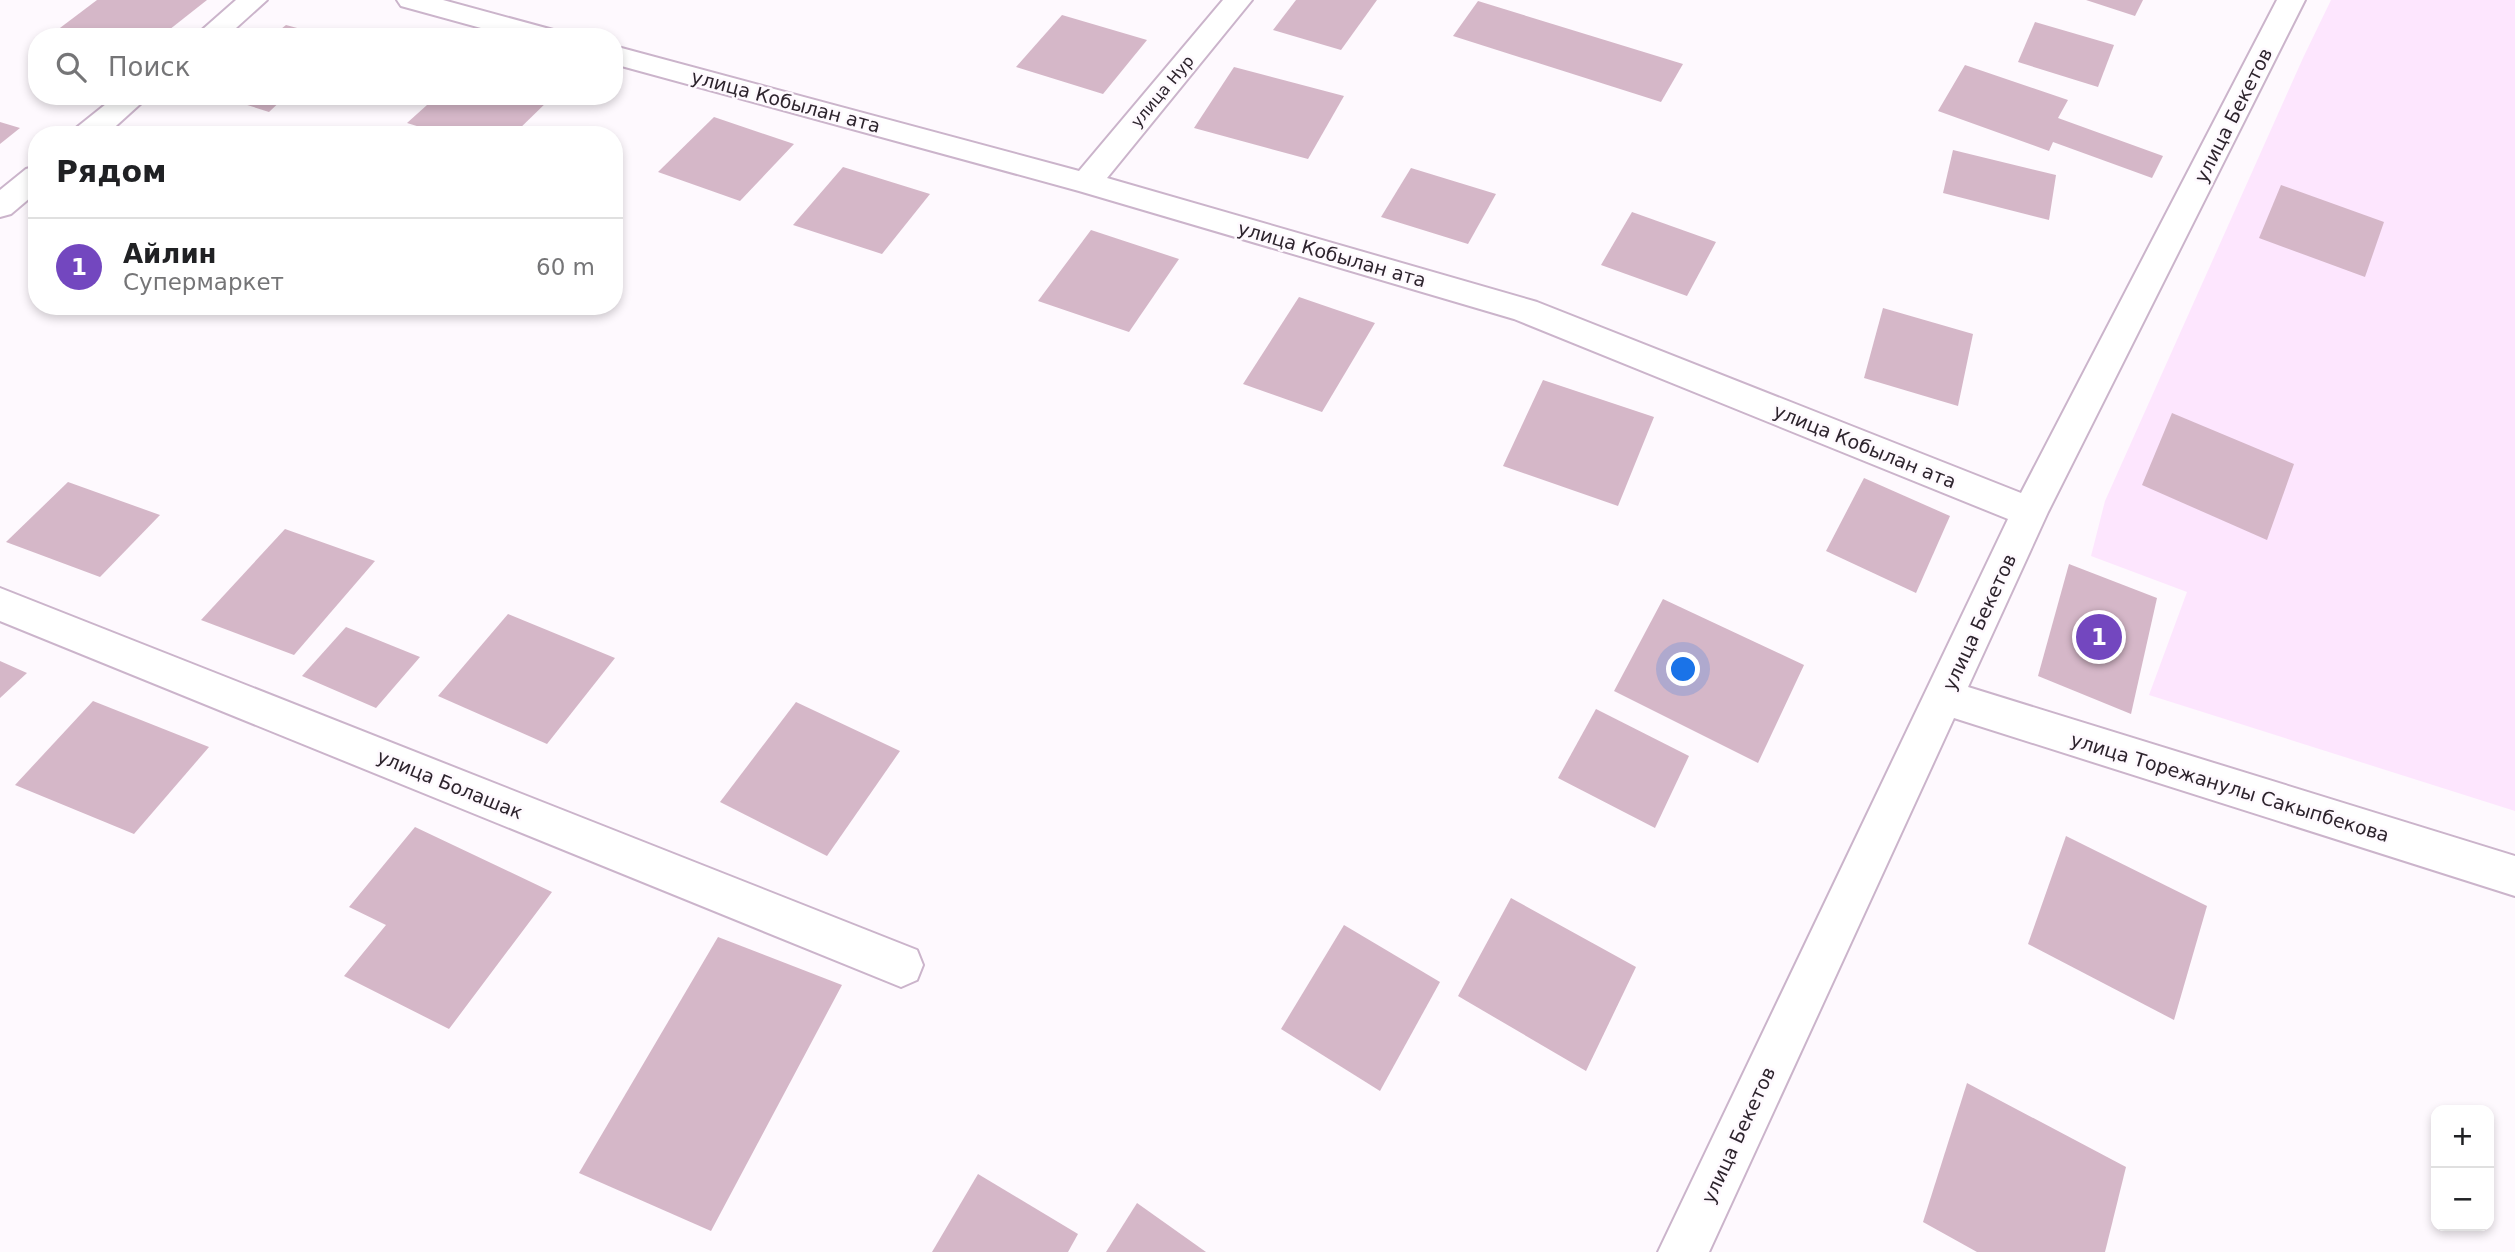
<!DOCTYPE html>
<html lang="ru">
<head>
<meta charset="utf-8">
<style>
	:root { --surface:#fff; --page:#f6f6f6; --text:#202124; --muted:#757577; --line:#e0e0e0; --accent:#7347bf }
	body { margin:0; font-family:"DejaVu Sans",sans-serif; background:var(--page); color:var(--text) }
	.controls { position:absolute; right:21px; bottom:21px; display:grid; overflow:hidden; border-radius:14px; box-shadow:0 4px 10px #0003 }
	.controls button { width:63px; height:63px; display:grid; place-items:center; padding:0; border:0; border-bottom:2px solid var(--line); background:var(--surface); color:var(--text); font:35px sans-serif }
	.you { position:absolute; left:1684px; top:670px; width:24px; height:24px; margin:-18px; border:5px solid #fff; border-radius:50%; background:#1a73e8; box-shadow:0 0 0 10px #1a73e833 }
	.badge { display:grid; place-items:center; width:46px; height:46px; border-radius:50%; background:var(--accent); color:#fff; font-size:23px; font-weight:700 }
	.pin { position:absolute; translate:-50% -50%; border:4px solid #fff; box-shadow:0 2px 7px #0006 }
	.list { margin:0; padding:0; list-style:none }
	h2 { display:flex; justify-content:space-between; align-items:center; height:91px; margin:0; padding:0 28px; font-size:30px }
	h2 small { font-size:23px; font-weight:400; color:var(--muted) }
	.list li { display:grid; grid-template-columns:46px 1fr auto; gap:21px; align-items:center; box-sizing:border-box; height:98px; padding:0 28px; border-top:2px solid var(--line) }
	.list b { display:block; font-size:26px; white-space:nowrap }
	.list p { margin:0; font-size:23px; white-space:nowrap; color:var(--muted) }
	.list em { font-size:23px; font-style:normal; color:var(--muted) }
	.icon { flex:none; width:38px; height:38px; fill:none; stroke:currentColor; stroke-width:2; stroke-linecap:round; stroke-linejoin:round }
	.map { position:relative; flex:none; width:2515px; height:1252px; overflow:hidden }
	.search { position:absolute; background:var(--surface); box-shadow:0 4px 10px #0003; left:28px; top:28px; width:595px; height:77px; display:flex; align-items:center; gap:18px; box-sizing:border-box; padding:0 24px; border-radius:28px; color:var(--muted); font-size:26px }
	.panel { position:absolute; background:var(--surface); box-shadow:0 4px 10px #0003; left:28px; top:126px; width:595px; height:189px; border-radius:28px }
	.map>svg:first-child { display:block }
	.built { fill:#fde6fe }
	.building { fill:#d5b7c8 }
	.lines { fill:none; stroke-linecap:round; stroke-linejoin:round }
	.minor-casing { stroke:#cbb4cb; stroke-width:4 }
	.minor { fill:#fff; fill-rule:evenodd }
	.labels { text-anchor:middle; stroke-width:5; stroke-linejoin:round; paint-order:stroke }
	.far-street-label { font-size:16px; fill:#2d242d; stroke:#fef9fe }
	.street-label { font-size:19px; fill:#2d242d; stroke:#fef9fe }
</style>
</head>
<body>
<div class="map">
<svg width="2515" height="1252" viewBox="0 0 2515 1252">
	<rect width="100%" height="100%" fill="#fef9fe"/>
	<path class="built" d="M2331,0H2515V811L2149,695L2187,592L2091,556L2105,501L2303,58Z"/>
	<g class="building">
		<path d="M97,0H207L160,37H48Z"/>
		<path d="M1296,0H1377L1341,50L1273,30Z"/>
		<path d="M2086,0H2143L2135,16Z"/>
		<path d="M1478,1L1683,64L1661,102L1453,36Z"/>
		<path d="M1062,15L1147,40L1103,94L1016,67Z"/>
		<path d="M2035,22L2114,45L2098,87L2018,62Z"/>
		<path d="M286,25L327,36V37H271Z"/>
		<path d="M1965,65L2068,100L2058,118L2163,156L2152,178L2053,142L2049,151L1938,111Z"/>
		<path d="M1234,67L1344,96L1308,159L1194,128Z"/>
		<path d="M219,96H286L269,112Z"/>
		<path d="M437,96H549L552,97L513,135H446L407,123Z"/>
		<path d="M714,117L794,144L740,201L658,172Z"/>
		<path d="M0,122L20,128L0,144Z"/>
		<path d="M1953,150L2056,175L2049,220L1943,193Z"/>
		<path d="M843,167L930,194L882,254L793,225Z"/>
		<path d="M1411,168L1496,194L1468,244L1381,217Z"/>
		<path d="M2281,185L2384,222L2365,277L2259,238Z"/>
		<path d="M1632,212L1716,242L1687,296L1601,265Z"/>
		<path d="M1091,230L1179,259L1129,332L1038,301Z"/>
		<path d="M1299,297L1375,323L1322,412L1243,384Z"/>
		<path d="M1883,308L1973,334L1958,406L1864,378Z"/>
		<path d="M1543,380L1654,417L1618,506L1503,466Z"/>
		<path d="M2172,413L2294,464L2267,540L2142,485Z"/>
		<path d="M1864,478L1950,516L1916,593L1826,551Z"/>
		<path d="M68,482L160,515L100,577L6,542Z"/>
		<path d="M285,529L375,561L294,655L201,620Z"/>
		<path d="M2069,564L2157,598L2131,714L2038,676Z"/>
		<path d="M1663,599L1804,665L1758,763L1614,691Z"/>
		<path d="M508,614L615,658L547,744L438,696Z"/>
		<path d="M346,627L420,657L376,708L302,676Z"/>
		<path d="M0,661L27,673L0,698Z"/>
		<path d="M93,701L209,747L134,834L15,785Z"/>
		<path d="M796,702L900,751L827,856L720,802Z"/>
		<path d="M1596,709L1689,756L1655,828L1558,778Z"/>
		<path d="M415,827L552,892L449,1029L344,976L386,925L349,907Z"/>
		<path d="M2066,836L2207,906L2174,1020L2028,944Z"/>
		<path d="M1511,898L1636,967L1586,1071L1458,996Z"/>
		<path d="M1344,925L1440,982L1380,1091L1281,1029Z"/>
		<path d="M718,937L842,985L711,1231L579,1173Z"/>
		<path d="M1967,1083L2126,1167L2105,1252H1977L1923,1222Z"/>
		<path d="M978,1174L1078,1234L1068,1252H932Z"/>
		<path d="M1137,1203L1206,1252H1106Z"/>
	</g>
	<g class="lines">
		<g class="minor-casing">
			<g id="minor">
				<path d="M236,0H267L226,37H194Z"/>
				<path d="M397,0H443L557,31L561,37H514L401,6Z"/>
				<path d="M1223,0H1252L1107,178L1537,302L2021,493L2277,0H2305L2048,512L1968,687L2515,856V896L1954,718L1709,1252H1658L2008,519L1514,319L1079,191L614,64V46L1079,171Z"/>
				<path d="M116,96H149L106,135H72L76,128Z"/>
				<path d="M37,166V192L11,214L0,217V190L26,169Z"/>
				<path d="M0,588L917,950L923,965L917,980L901,987L0,621Z"/>
			</g>
		</g>
		<use href="#minor" class="minor"/>
	</g>
	<g class="labels">
		<g class="far-street-label">
			<text transform="translate(1162 91) rotate(-50)" y="6">улица Нур</text>
		</g>
		<g class="street-label">
			<text transform="translate(786 101) rotate(15)" y="7">улица Кобылан ата</text>
			<text transform="translate(2233 115) rotate(-63)" y="7">улица Бекетов</text>
			<text transform="translate(1332 254) rotate(16)" y="7">улица Кобылан ата</text>
			<text transform="translate(1865 446) rotate(22)" y="7">улица Кобылан ата</text>
			<text transform="translate(1979 622) rotate(-65)" y="7">улица Бекетов</text>
			<text transform="translate(450 784) rotate(22)" y="7">улица Болашак</text>
			<text transform="translate(2230 787) rotate(17)" y="7">улица Торежанулы Сакыпбекова</text>
			<text transform="translate(1738 1135) rotate(-65)" y="7">улица Бекетов</text>
		</g>
	</g>
</svg>
<div class="controls">
<button>+</button>
<button>−</button>
</div>
<div class="you"></div>
<div class="pin badge" style="left:2099px;top:637px">1</div>
<div class="search"><svg class="icon" aria-label="search" viewBox="0 0 24 24"><circle cx="10" cy="10" r="6"/><path d="M15 15l6 6"/></svg>Поиск</div>
<section class="panel">
<h2>Рядом<small></small></h2>
<ul class="list">
<li><span class="badge">1</span><div><b>Айлин</b><p>Супермаркет</p></div><em>60 m</em></li>
</ul>
</section>
</div>
</body>
</html>
